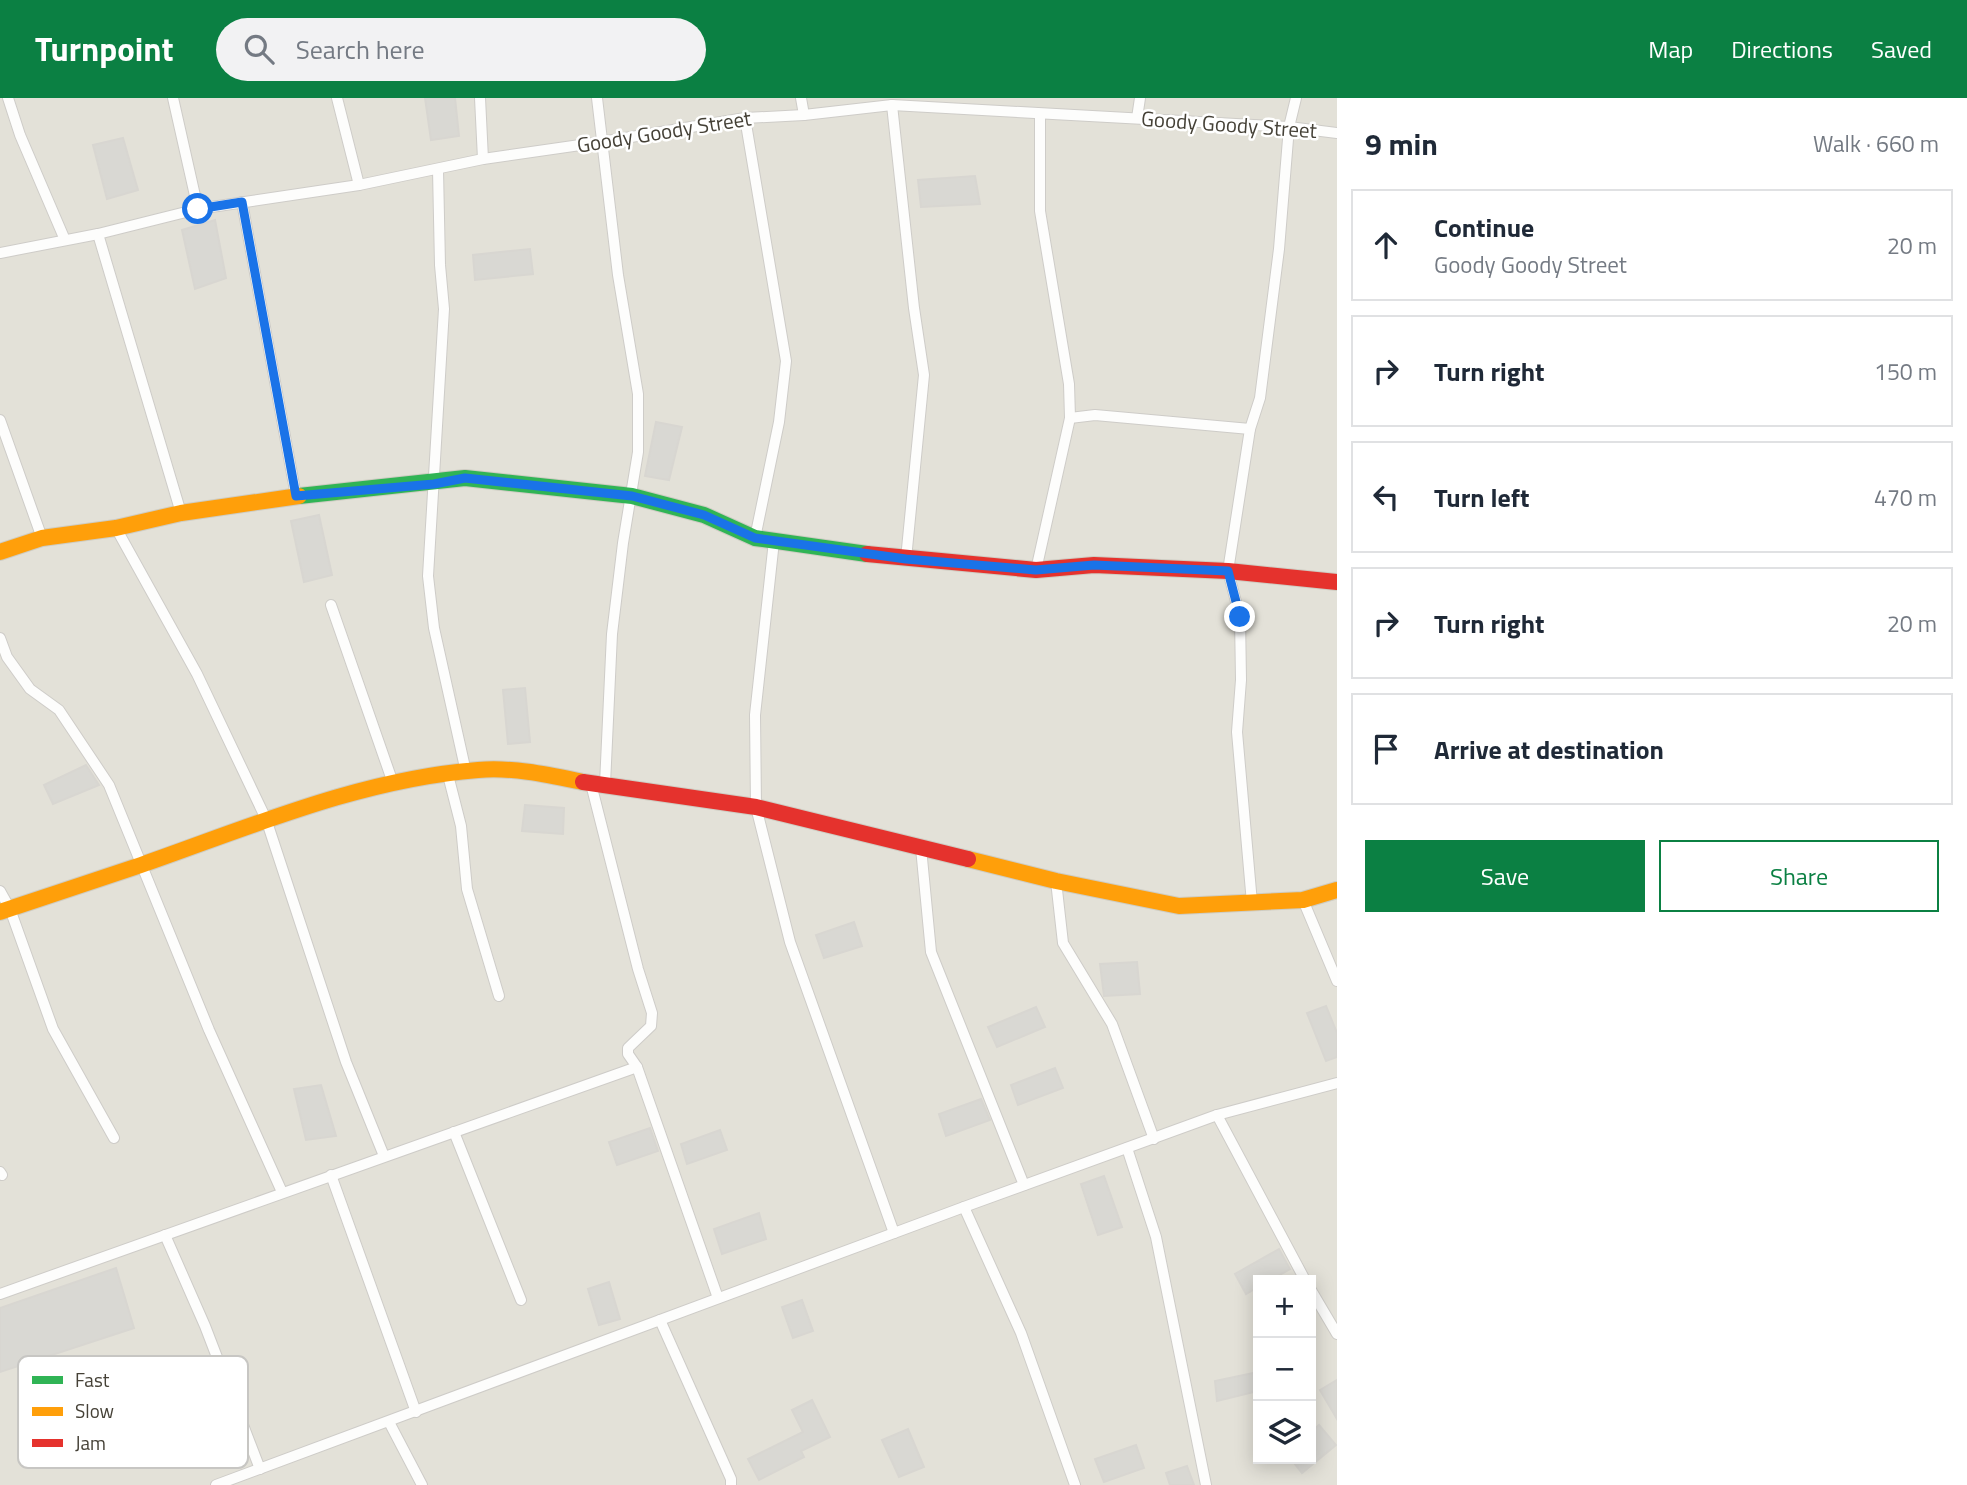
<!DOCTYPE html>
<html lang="en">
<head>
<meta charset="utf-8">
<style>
	:root { --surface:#fff; --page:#f2f2f3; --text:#1f2937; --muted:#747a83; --line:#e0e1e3; --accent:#0b8043 }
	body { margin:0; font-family:"Titillium Web",sans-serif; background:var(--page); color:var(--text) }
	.controls { position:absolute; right:21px; bottom:21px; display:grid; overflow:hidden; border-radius:0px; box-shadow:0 4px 18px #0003 }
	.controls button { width:63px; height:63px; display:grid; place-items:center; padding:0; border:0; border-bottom:2px solid var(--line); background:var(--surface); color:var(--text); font:35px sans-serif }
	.stop { position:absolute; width:21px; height:21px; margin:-16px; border:5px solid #1a73e8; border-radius:50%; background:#fff }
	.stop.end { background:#1a73e8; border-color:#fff; box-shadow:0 2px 7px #0008 }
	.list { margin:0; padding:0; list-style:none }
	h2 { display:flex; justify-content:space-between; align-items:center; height:91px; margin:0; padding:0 28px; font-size:30px }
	h2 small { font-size:23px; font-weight:400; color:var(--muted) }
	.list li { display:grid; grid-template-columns:46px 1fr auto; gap:21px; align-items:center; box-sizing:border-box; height:112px; margin:0 14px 14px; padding:0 14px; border:2px solid var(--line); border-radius:0px }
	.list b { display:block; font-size:26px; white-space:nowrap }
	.list p { margin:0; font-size:23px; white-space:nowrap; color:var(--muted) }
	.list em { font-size:23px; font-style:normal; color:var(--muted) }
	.actions { display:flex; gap:14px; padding:21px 28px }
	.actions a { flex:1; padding:16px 0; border:2px solid var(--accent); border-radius:0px; text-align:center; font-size:24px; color:var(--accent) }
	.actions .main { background:var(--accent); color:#fff }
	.icon { flex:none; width:38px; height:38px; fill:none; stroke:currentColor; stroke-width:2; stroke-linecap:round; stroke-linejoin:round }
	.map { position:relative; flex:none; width:1337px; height:1387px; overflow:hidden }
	header { display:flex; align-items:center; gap:42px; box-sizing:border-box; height:98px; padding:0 35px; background:var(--accent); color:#fff }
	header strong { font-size:33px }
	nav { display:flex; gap:38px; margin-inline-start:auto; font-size:24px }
	.search { width:490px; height:63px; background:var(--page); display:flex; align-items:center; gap:18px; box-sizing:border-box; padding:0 24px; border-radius:38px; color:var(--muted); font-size:26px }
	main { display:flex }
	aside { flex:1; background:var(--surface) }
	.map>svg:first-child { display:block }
	.residential { fill:#e3e1d8; fill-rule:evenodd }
	.building { fill:#d9d8d3; stroke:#d8d6d1; stroke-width:2 }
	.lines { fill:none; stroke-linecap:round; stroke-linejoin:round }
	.street-casing { stroke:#ceccc8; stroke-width:12 }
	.fast-casing { stroke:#ceccc2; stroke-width:18 }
	.slow-casing { stroke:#ceccc2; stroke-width:18 }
	.jam-casing { stroke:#ceccc2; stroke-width:18 }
	.street { stroke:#fdfdfc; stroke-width:10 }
	.fast { stroke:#30b455; stroke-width:16 }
	.slow { stroke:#ff9f0a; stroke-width:16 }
	.jam { stroke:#e5322d; stroke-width:16 }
	.route { stroke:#1a73e8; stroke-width:9 }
	.labels { text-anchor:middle; stroke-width:5; stroke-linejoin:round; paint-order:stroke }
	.street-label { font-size:21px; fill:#454137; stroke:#fff }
	.key { fill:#fff; stroke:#c7c6c3; stroke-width:2 }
	.key-label { font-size:19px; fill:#454137 }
</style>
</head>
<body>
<header>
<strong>Turnpoint</strong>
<div class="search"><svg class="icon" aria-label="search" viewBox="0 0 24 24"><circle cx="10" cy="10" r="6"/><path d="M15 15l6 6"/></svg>Search here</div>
<nav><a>Map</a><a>Directions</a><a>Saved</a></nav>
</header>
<main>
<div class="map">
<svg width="1337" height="1387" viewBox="0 0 1337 1387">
	<rect width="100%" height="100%" fill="#f0efeb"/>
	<path class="residential" d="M0,0H1337V1387H0ZM1258,1182H1311V1361H1258Z"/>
	<g class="building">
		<path d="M425,0H455L459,38L431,42Z"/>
		<path d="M123,40L138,92L107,101L93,47Z"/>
		<path d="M975,78L980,106L921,109L918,82Z"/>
		<path d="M215,122L226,180L195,191L182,132Z"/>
		<path d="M530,151L533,176L475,182L473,157Z"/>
		<path d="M656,324L682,329L669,382L645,378Z"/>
		<path d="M319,417L332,477L304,484L291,423Z"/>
		<path d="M525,590L530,644L508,646L503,592Z"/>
		<path d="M86,667L99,687L53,706L44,687Z"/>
		<path d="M525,707L564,710L563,736L522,733Z"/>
		<path d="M854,824L862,848L824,860L816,837Z"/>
		<path d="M1137,864L1140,896L1104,898L1100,866Z"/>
		<path d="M1326,908L1337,935V959L1326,963L1307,915Z"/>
		<path d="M1036,909L1045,929L997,949L988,929Z"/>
		<path d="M1055,970L1063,990L1018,1007L1011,987Z"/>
		<path d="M321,987L336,1038L306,1042L294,991Z"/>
		<path d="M981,1001L990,1022L946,1038L939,1016Z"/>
		<path d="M650,1030L658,1053L617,1067L609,1044Z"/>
		<path d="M720,1032L727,1052L687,1066L681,1046Z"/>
		<path d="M1104,1078L1122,1129L1098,1137L1081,1086Z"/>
		<path d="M759,1115L766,1141L722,1156L714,1131Z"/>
		<path d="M1279,1151L1290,1171L1271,1182H1258V1189L1246,1196L1235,1176Z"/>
		<path d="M116,1170L134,1230L0,1274V1210Z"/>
		<path d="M609,1184L620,1221L599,1227L588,1191Z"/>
		<path d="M802,1202L813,1233L793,1240L782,1209Z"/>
		<path d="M1258,1274V1293L1217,1303L1215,1283Z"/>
		<path d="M1337,1282V1321L1320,1292Z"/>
		<path d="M812,1302L830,1339L801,1353L804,1359L759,1382L748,1361L803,1334L792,1312Z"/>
		<path d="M1319,1327L1336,1347L1302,1375L1291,1361H1311V1334Z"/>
		<path d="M908,1331L924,1369L899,1379L882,1342Z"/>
		<path d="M1136,1347L1144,1370L1104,1384L1095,1361Z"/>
		<path d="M1187,1368L1194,1387H1170L1166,1375Z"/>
	</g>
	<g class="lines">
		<g class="street-casing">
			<g id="street">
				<path d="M8,0L20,37L65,142"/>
				<path d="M173,0L198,111"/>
				<path d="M337,0L359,87"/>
				<path d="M480,0L483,61"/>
				<path d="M597,0L618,177L638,296V354L623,445L612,536L605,686"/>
				<path d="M801,0L804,17"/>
				<path d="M892,7L914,210L924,277L906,461"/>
				<path d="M745,20L786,263L779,324L755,440"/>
				<path d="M1137,20L1140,0"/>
				<path d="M438,72L440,167L444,211L428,478L434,530L466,674"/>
				<path d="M242,104L296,398"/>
				<path d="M98,136L181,415"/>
				<path d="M0,155L98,136L198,111L359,87L483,61L601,44L745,20L804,17L892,7L1289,29L1337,35"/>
				<path d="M1070,320L1095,317L1250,331"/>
				<path d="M0,322L42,440"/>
				<path d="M116,430L197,576L266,721L346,964L384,1058"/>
				<path d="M774,443L755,617L756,709L790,844L894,1135"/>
				<path d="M1036,472L1070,320L1069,286L1040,113V17"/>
				<path d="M331,507L393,685"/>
				<path d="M0,540L7,559L30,591L59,612L109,687L209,932L282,1094"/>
				<path d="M448,677L461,728L467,791L499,898"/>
				<path d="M591,686L638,871L652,915L651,928L628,950V956L637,969L718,1200"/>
				<path d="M921,750L931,854L1024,1087"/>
				<path d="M1056,783L1063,845L1112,926L1154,1041"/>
				<path d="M0,793L10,811L53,931L114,1040"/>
				<path d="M1303,802L1337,883"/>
				<path d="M1252,805L1237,634L1241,582L1240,519L1228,473L1250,331L1260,300L1279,151L1289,29L1296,0"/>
				<path d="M1217,1017L1305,1182"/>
				<path d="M454,1034L521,1202"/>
				<path d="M1127,1050L1156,1139L1206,1387"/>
				<path d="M0,1074L2,1077"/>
				<path d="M331,1077L416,1314"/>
				<path d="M964,1109L1021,1235L1075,1387"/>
				<path d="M165,1137L205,1228L260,1371"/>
				<path d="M1311,1192L1337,1236"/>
				<path d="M0,1196L637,969"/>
				<path d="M660,1222L731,1381V1387"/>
				<path d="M389,1324L422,1387"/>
				<path d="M216,1387L964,1109L1217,1017L1337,985"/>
			</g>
		</g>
		<g class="fast-casing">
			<path id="fast" d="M299,398L465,380L632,398L704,417L755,440L867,456"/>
		</g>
		<g class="slow-casing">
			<g id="slow">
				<path d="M0,454L42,440L116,430L181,415L299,398"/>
				<path d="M968,761L1056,783L1179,808L1303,802L1337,792"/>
				<path d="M0,814C47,798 94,783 141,767C250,729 361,681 478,672C514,669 549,677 583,684"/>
			</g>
		</g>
		<g class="jam-casing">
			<g id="jam">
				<path d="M867,456L1036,472L1094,467L1228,473L1337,484"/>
				<path d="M583,684L756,709L968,761"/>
			</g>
		</g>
		<use href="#street" class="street"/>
		<use href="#fast" class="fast"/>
		<use href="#slow" class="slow"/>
		<use href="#jam" class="jam"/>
	</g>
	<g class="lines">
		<path class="route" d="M198,111L242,104L296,398L434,386L465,380L632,398L704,417L755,440L906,461L1036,472L1094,467L1228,473L1240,519"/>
	</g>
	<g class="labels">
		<g class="street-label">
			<text transform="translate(1229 27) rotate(4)" y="7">Goody Goody Street</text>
			<text transform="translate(664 34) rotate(-9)" y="7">Goody Goody Street</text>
		</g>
	</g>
	<rect x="18" y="1258" width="230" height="112" rx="10" class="key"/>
	<rect x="32" y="1278" width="31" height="8" fill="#30b455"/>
	<rect x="32" y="1309" width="31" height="9" fill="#ff9f0a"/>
	<rect x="32" y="1341" width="31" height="8" fill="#e5322d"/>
	<g class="key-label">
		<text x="75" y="1289">Fast</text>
		<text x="75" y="1320">Slow</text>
		<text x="75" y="1352">Jam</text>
	</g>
</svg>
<div class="controls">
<button>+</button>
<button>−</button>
<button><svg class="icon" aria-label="layers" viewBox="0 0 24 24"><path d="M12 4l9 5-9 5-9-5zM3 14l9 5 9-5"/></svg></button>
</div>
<div class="stop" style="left:198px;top:111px"></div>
<div class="stop end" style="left:1240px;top:519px"></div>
</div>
<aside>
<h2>9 min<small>Walk · 660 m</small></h2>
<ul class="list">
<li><svg class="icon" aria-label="ahead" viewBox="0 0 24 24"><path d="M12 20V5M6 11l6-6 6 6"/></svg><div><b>Continue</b><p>Goody Goody Street</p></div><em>20 m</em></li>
<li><svg class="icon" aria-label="right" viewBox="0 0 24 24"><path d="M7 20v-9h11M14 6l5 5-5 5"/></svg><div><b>Turn right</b></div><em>150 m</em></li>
<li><svg class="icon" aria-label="left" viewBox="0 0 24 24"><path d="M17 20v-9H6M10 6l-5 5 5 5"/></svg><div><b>Turn left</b></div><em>470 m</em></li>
<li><svg class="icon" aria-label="right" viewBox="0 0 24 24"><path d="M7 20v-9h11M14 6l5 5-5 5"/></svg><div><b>Turn right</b></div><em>20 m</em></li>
<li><svg class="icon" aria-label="arrive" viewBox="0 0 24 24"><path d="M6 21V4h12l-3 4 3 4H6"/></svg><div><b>Arrive at destination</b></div></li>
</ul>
<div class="actions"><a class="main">Save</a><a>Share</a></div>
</aside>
</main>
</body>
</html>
